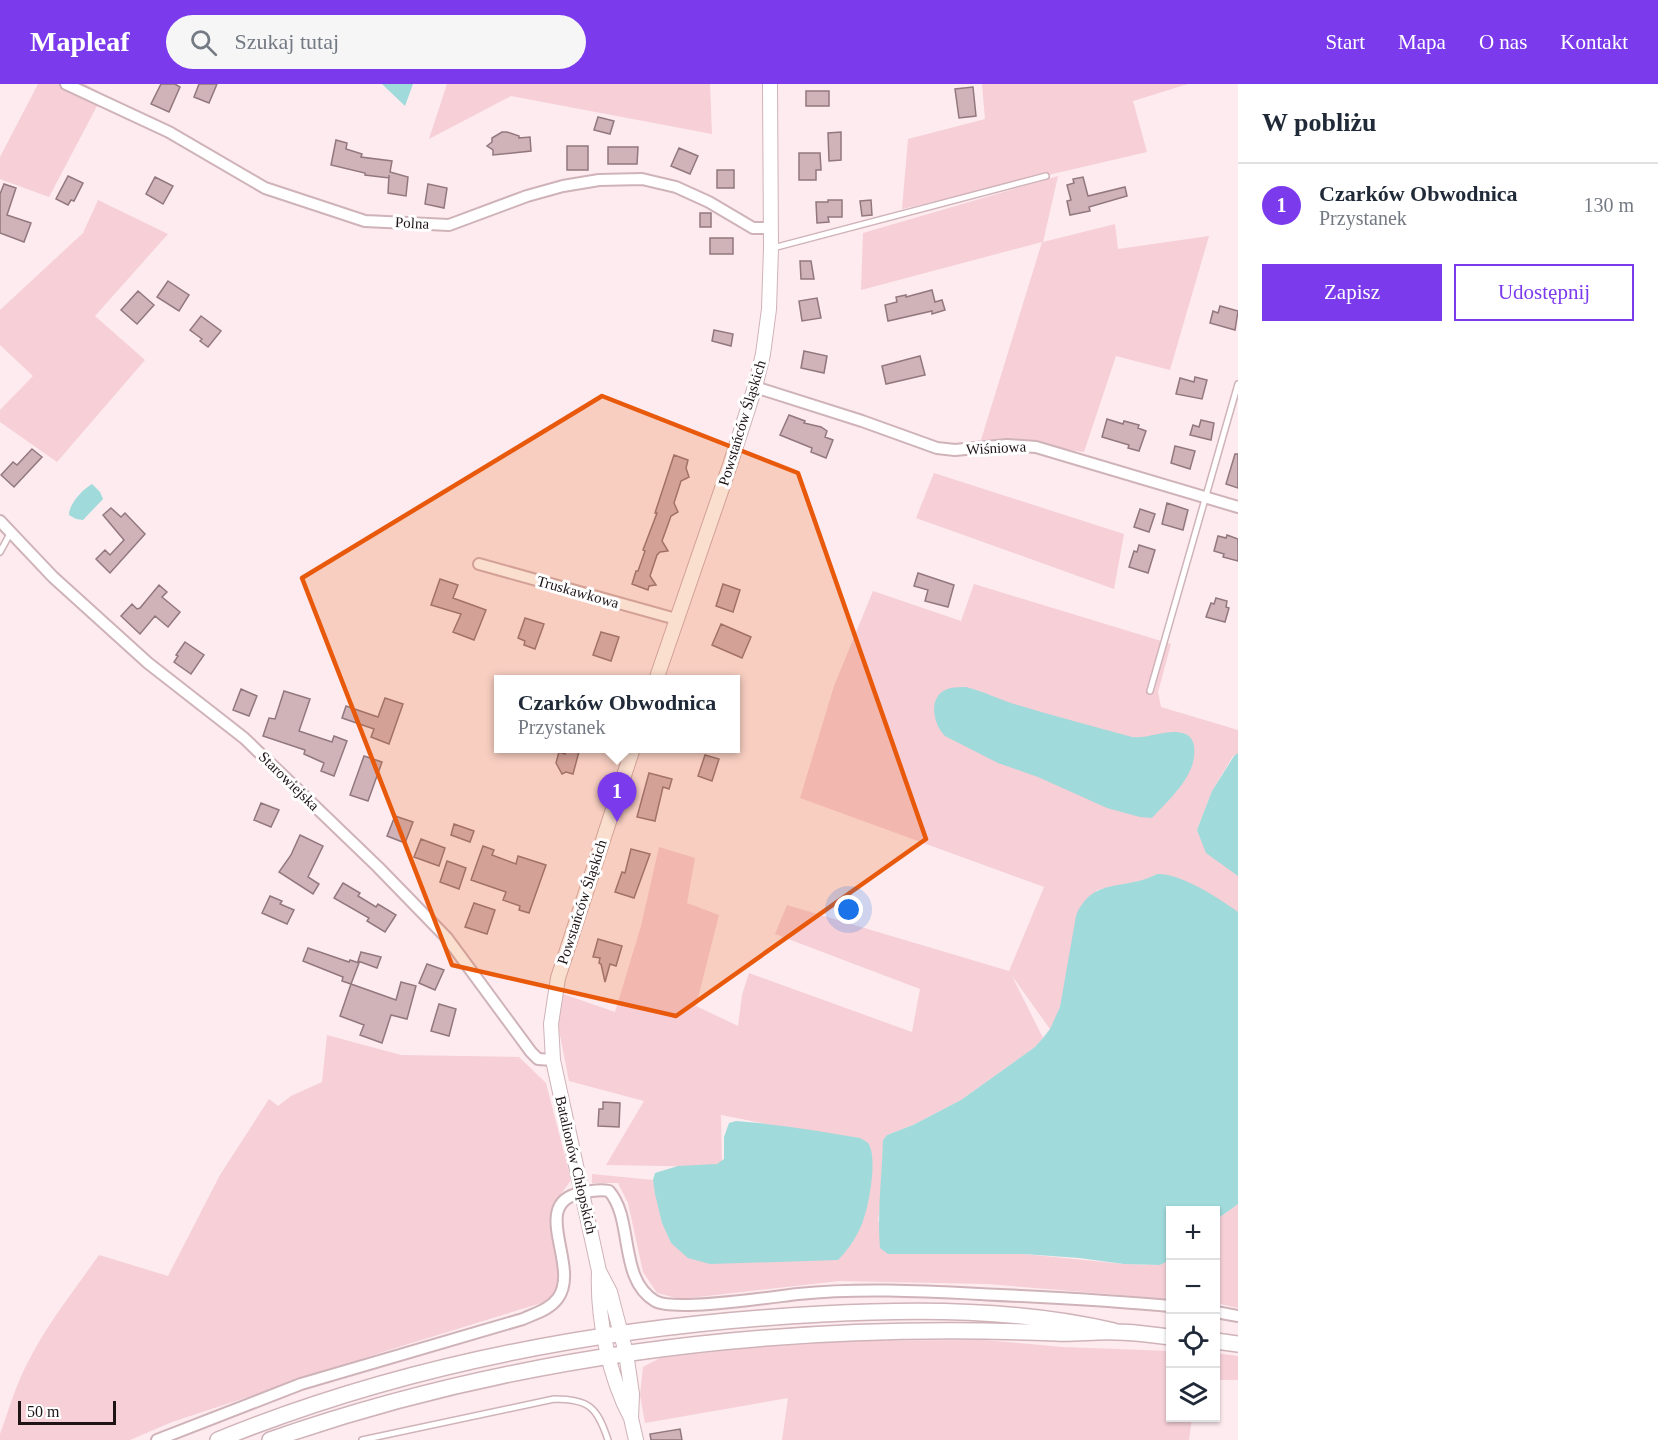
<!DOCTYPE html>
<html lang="pl">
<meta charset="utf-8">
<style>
:root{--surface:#fff;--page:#f6f6f7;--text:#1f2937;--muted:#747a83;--line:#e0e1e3;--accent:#7c3aed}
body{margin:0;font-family:"Times New Roman",serif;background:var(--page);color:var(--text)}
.controls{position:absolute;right:18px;bottom:18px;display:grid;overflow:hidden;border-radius:0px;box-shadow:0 2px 4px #0004}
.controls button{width:54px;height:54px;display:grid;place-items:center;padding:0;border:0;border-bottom:2px solid var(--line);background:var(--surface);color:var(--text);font:30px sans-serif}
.scale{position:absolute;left:18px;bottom:15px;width:98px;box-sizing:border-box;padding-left:6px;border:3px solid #1e1416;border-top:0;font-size:16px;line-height:21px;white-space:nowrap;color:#1e1416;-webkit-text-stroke:4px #fff;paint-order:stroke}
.you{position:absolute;left:849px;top:826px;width:21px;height:21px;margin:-15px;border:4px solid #fff;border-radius:50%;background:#1a73e8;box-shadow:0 0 0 9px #1a73e833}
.badge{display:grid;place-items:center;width:39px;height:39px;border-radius:50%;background:var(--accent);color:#fff;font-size:20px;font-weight:700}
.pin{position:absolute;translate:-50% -50px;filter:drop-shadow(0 2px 3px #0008)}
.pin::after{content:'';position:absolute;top:32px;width:21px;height:18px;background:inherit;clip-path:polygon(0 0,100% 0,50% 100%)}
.popup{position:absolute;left:494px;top:591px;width:246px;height:78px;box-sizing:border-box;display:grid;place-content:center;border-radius:0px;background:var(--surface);filter:drop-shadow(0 2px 4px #0005);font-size:20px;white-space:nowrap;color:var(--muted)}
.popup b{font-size:22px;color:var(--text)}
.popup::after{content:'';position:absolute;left:50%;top:100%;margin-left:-12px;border:12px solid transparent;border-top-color:var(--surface)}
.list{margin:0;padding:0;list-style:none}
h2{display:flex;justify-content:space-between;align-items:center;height:78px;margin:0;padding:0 24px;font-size:26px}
h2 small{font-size:20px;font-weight:400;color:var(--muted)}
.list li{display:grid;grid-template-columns:39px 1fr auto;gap:18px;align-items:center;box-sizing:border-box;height:84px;padding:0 24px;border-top:2px solid var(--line)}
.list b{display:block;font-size:22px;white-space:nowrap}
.list p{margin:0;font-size:20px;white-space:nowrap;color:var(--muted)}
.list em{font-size:20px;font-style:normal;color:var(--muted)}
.actions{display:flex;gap:12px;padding:18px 24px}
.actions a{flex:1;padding:14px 0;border:2px solid var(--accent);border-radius:0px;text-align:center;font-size:21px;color:var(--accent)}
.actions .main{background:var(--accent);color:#fff}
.icon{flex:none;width:33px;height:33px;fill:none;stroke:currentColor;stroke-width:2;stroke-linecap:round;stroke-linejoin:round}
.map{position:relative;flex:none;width:1238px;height:1356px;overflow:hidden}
header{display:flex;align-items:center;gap:36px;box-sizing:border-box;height:84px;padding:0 30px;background:var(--accent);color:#fff}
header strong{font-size:28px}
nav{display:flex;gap:33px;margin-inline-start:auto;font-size:21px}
.search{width:420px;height:54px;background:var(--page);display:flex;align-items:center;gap:15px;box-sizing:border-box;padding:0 21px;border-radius:33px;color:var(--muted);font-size:22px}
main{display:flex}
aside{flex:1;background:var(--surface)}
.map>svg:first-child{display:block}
</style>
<header>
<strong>Mapleaf</strong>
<div class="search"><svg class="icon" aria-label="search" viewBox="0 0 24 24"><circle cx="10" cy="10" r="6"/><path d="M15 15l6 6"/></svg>Szukaj tutaj</div>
<nav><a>Start</a><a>Mapa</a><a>O nas</a><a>Kontakt</a></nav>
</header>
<main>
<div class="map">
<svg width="1238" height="1356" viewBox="0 0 1238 1356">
<rect width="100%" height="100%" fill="#fdebef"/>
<path fill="#f6cfd7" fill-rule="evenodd" d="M38,0H85L99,8L97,22L49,113L0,95V73Z
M447,0H710L712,50L511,12L429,55Z
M982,0H1188L1133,17L1147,68L902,125L908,55L985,35Z
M1058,92L1043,158L1115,140L1118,165L1209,152L1170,286L1116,272L1084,368L981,356L1042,158L861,206L863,149Z
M98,116L168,150L95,232L145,276L57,378L0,338V326L33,292L0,261V226L83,149Z
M934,389L1124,450L1114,505L916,434Z
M974,500L1171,560L1158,608L1161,623L1238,646V671L1233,672L1212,707L1197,746L1238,790V831L1157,790L1148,795L1097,806L1060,923L1055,936L1060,951L1043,954L1035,963L961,1016L913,1041L887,1051L883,1056L882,1108L878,1137L978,1170H1024L1124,1180L1160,1181L1170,1176V1215L987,1200L839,1197L680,1215L657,1209L643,1188L628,1119L618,1099H592V1090L653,1096L662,1139L671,1159L852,1158C872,1119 869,1102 868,1060L860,1054L791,1045L721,1031L722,1083L606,1081L644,1017L569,997L558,941L563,910L615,928L641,842L659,763L695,774L687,819L719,831L696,922L738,942L742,911L749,889L912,948L920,905L775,850L787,821L1009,887L1044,803L800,714L834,602L873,507L961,537ZM1012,892L1050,945L1044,954H1043Z
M327,951L401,971L519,973L546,999L571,1096L552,1123L559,1194L558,1205L551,1216L389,1266L172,1338L130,1356H0V1350C9,1325 16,1300 29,1276C48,1239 75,1205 99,1171L168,1192L220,1091L269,1015L278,1022L291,1012L322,998Z
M1238,1120V1224L1216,1219V1136Z
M984,1256L1062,1263L1170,1267V1334H1192L1189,1356H782L788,1314L645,1339L640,1311L643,1283L660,1274L811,1257Z
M1216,1269L1238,1272V1296H1216Z"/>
<path fill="#a0dada" d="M382,0H413L405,22Z
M92,400L100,408L103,415L83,436L76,435L69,431C69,420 82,406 92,400Z
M966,603C983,607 998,615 1014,620C1053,632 1092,642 1132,653C1149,655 1165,645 1183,649C1190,651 1193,656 1194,662C1198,691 1170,714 1152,734L1140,733L1107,724L1038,693L998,679L945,652C932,639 927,609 951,604C955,603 961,603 966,603Z
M1238,669V792L1206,769L1197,746L1212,707L1234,672Z
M1157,790C1180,789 1219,814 1238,828V1120L1216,1136V1126H1170V1176L1160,1181L1124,1180L1079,1174L1024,1170H888L880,1164C877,1128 882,1092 883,1056L887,1051L913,1041L961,1016L1035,963L1043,954L1050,945L1060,923L1076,832C1092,792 1126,807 1157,790Z
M736,1037C777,1040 819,1047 860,1054C863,1056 866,1057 868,1059C878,1072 869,1122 863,1137C858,1151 849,1165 838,1176L710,1180L688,1174L671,1159L662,1139L655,1110L653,1096L655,1089L678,1082L717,1080L724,1075V1053L729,1039Z"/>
<path fill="#cfb3b9" stroke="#92787d" stroke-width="1.5" d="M161,0H175L180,3L169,28L151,20Z
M199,0H217L209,19L194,13Z
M973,3L976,32L959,34L955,5Z
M806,7H829V22H806Z
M598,33L614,37L610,50L594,46Z
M502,48H507L519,52V54L530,53L531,67L493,71V66L487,62L492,58V54Z
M841,48V76L829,77L828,49Z
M336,56L347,59L346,65L362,70L361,73L392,77L390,88L408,93L406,112L388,109L389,91V94L365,91V89L331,81Z
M567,62H588V86H567Z
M608,63H638L637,80H608Z
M679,64L698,72L690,90L671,82Z
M799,69H820L821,86H816V96H799Z
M717,86H734V104H717Z
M68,92L83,99L74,117L71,116L68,121L56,115Z
M155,93L173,102L163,120L146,110Z
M1083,93L1088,112L1125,103L1127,112L1089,123L1090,127L1070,131L1067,117L1071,116L1067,101L1074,99L1073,95Z
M4,100L16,104L7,131L31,139L24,158L0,149V110Z
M428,100L447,104L444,124L425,120Z
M828,116H842V133H828L829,138L817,139L816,118H828Z
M871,116L872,131L862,132L860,117Z
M700,129H711V143H700Z
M710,154H733V170H710Z
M800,177H811L814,195H801Z
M168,197L189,211L179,227L157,213Z
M932,206L935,218L942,216L945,226L932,230V227L888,237L885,221L897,218L896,213L906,211V213Z
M138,207L154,221L137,240L121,226Z
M817,214L821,234L802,237L799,217Z
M1220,222L1238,227L1235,246L1210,239L1213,227L1218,229Z
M201,232L221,247L208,263L200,257L202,255L190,246Z
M714,246L733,250L731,262L712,257Z
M804,267L827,272L824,289L801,284Z
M920,272L925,291L886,300L882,282Z
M1195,293L1207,296L1202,315L1176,310L1180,294L1194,298Z
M789,331L805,337L804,339L821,343L827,347L825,353L833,356L826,374L811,368L812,364L780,351Z
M1107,335L1123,340L1124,337L1139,341L1138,344L1146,347L1139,367L1128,364L1129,361L1102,353Z
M1201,336L1214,339L1211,356L1190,351L1193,341L1199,343Z
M1175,362L1195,367L1190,385L1171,379Z
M32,365L42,373L14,403L1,391L13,378L17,381Z
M1235,370H1238V404L1226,400Z
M674,371L688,376L686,384L689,393L681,397L674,419L678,428L671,432L662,457L668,467L660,468L657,471L650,492L656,501L649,502L648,506L632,500L636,487H638L645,467L643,466L657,429H655Z
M1167,419L1188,426L1183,446L1162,440Z
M111,424L121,433L125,429L145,450L110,489L96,475L105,466L110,471L124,456L103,431Z
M1140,425L1155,430L1149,448L1134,443Z
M1227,451L1238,455V477L1223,473L1224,470L1214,467L1218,452L1226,454Z
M1139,461L1155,466L1148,489L1129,483L1134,467L1137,468Z
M918,489L954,501L948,523L925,517L928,506L914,502Z
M440,495L458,501L453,514L486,526L474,556L453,548L461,530L431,521Z
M723,500L740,506L733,528L716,522Z
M159,501L167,508L162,513L180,528L168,543L155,532L140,550L121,532L132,520L137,525L140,524Z
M1216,514L1227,517L1226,523L1229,524L1225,538L1206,533L1211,519L1214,520Z
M525,534L544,540L535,565L524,561L525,557L518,554Z
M721,540L751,553L742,574L712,561Z
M601,548L619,553L611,577L593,571Z
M185,558L204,571L191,590L174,578L178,572L176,571Z
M241,605L257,612L249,632L233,626Z
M284,607L310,615L299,647L332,658L334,652L347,657L334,692L321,687L324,679L304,670L305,666L263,652L269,634L275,635Z
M385,614L403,620L389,660L371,653L374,645L342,634L346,622L378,633Z
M567,664H580L573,690L566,688L562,690L556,679L559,668L565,670Z
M705,671L719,675L712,697L698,692Z
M364,672L382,678L368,717L350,711Z
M649,689L672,695L669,705L663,703L655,737L637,733Z
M261,719L279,726L271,743L254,736Z
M395,732L413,738L405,759L387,752Z
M454,740L474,747L470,758L451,751Z
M300,751L323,762L308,793L319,800L313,810L279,788L291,771Z
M421,755L445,764L439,782L414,773Z
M483,762L494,766L492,771L516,780L518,772L546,781L529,829L519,826L520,822L503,816L506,808L471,796Z
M631,765L650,770L634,814L615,808L622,788L625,789Z
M447,777L466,784L459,805L440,798Z
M343,799L360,809L358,812L376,823L378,820L396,831L385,848L367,837L369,834L334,814Z
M270,812L282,817L280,820L294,826L287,840L262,829Z
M474,819L495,826L487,850L465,843Z
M598,855L622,862L616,882L610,880L605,898L601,880L599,879L600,874L593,873Z
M308,864L349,878L350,876L359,879L351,900L342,897L343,893L303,877Z
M361,868L381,873L377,884L358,877Z
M427,880L444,886L435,906L419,899Z
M401,898L416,902L407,935L391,931L382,959L360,951L364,941L340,932L351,900L396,916Z
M439,920L456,925L449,952L431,947Z
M603,1018L620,1019L619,1043L598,1042L599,1025H603Z
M680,1345L682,1356H651L650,1350Z"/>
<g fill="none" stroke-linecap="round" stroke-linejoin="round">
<defs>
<path id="service" d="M773,164L1046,92
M0,468L11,448
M1150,607L1238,300
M362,1356L554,1315C589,1315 597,1323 608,1356"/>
<path id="minor" d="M66,0L169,48L265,104L365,137L449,141L527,112L563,102L599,96L642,95L676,103L709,118L753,144H771
M755,303L862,337L937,364L955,366L1007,361L1036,363L1238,423
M0,437L53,493L148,579L244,654L378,783L447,854L531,968L538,975L553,976
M479,480L676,535
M1216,1228L1238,1232
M157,1356L301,1300L523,1235C536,1229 549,1226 558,1214C581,1182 528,1119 581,1109C591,1107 599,1105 609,1107C634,1135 618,1195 655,1217C674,1228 771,1213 798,1210C859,1204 919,1207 980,1210C1043,1213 1107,1216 1170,1222"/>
<path id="tertiary" d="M656,596L730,381L755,303L763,270L769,225L771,164L770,0
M599,1187L610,1208L626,1269L632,1310L631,1334L636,1356
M631,1334C609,1293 597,1234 599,1187L553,976L551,940L558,894L633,664"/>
<path id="secondary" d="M1216,1257L1238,1260
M218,1356C409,1278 617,1241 822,1230C919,1225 1020,1225 1114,1247
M270,1356C525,1267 788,1238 1056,1249C1076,1250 1096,1247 1116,1248C1134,1248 1152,1251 1170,1253"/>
</defs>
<use href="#service" stroke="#cfb3b9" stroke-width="8"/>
<use href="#minor" stroke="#cfb3b9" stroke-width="14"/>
<use href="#tertiary" stroke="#cfb3b9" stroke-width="16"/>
<use href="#secondary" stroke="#cfb3b9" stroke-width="18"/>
<use href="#service" stroke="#fff" stroke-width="5"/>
<use href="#minor" stroke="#fff" stroke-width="10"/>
<use href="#tertiary" stroke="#fff" stroke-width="14"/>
<use href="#secondary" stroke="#fff" stroke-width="15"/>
</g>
<path fill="#e8590c" fill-opacity="0.2" stroke="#e8590c" stroke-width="4.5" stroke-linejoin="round" d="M602,312L798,389L926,755L676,932L452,881L302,494Z"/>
<g text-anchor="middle" stroke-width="6" stroke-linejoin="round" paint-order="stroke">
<g font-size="15" fill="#1e1416" stroke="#fff">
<text transform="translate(412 139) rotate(3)" y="5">Polna</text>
<text transform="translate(742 339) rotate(-73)" y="5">Powstańców Śląskich</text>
<text transform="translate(996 364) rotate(-3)" y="5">Wiśniowa</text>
<text transform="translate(578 508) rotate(16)" y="5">Truskawkowa</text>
<text transform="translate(289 697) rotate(44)" y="5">Starowiejska</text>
<text transform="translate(582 818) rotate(-72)" y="5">Powstańców Śląskich</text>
<text transform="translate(576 1081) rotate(77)" y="5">Batalionów Chłopskich</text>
</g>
</g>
</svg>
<div class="controls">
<button>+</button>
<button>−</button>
<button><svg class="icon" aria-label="locate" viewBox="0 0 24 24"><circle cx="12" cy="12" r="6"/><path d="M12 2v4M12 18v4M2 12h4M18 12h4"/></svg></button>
<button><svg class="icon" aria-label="layers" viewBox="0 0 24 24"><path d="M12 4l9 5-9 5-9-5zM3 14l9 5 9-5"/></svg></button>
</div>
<div class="scale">50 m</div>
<div class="you"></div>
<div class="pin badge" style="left:617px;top:738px">1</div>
<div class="popup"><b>Czarków Obwodnica</b>Przystanek</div>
</div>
<aside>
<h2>W pobliżu<small></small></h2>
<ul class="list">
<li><span class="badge">1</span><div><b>Czarków Obwodnica</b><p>Przystanek</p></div><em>130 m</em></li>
</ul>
<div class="actions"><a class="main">Zapisz</a><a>Udostępnij</a></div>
</aside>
</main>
